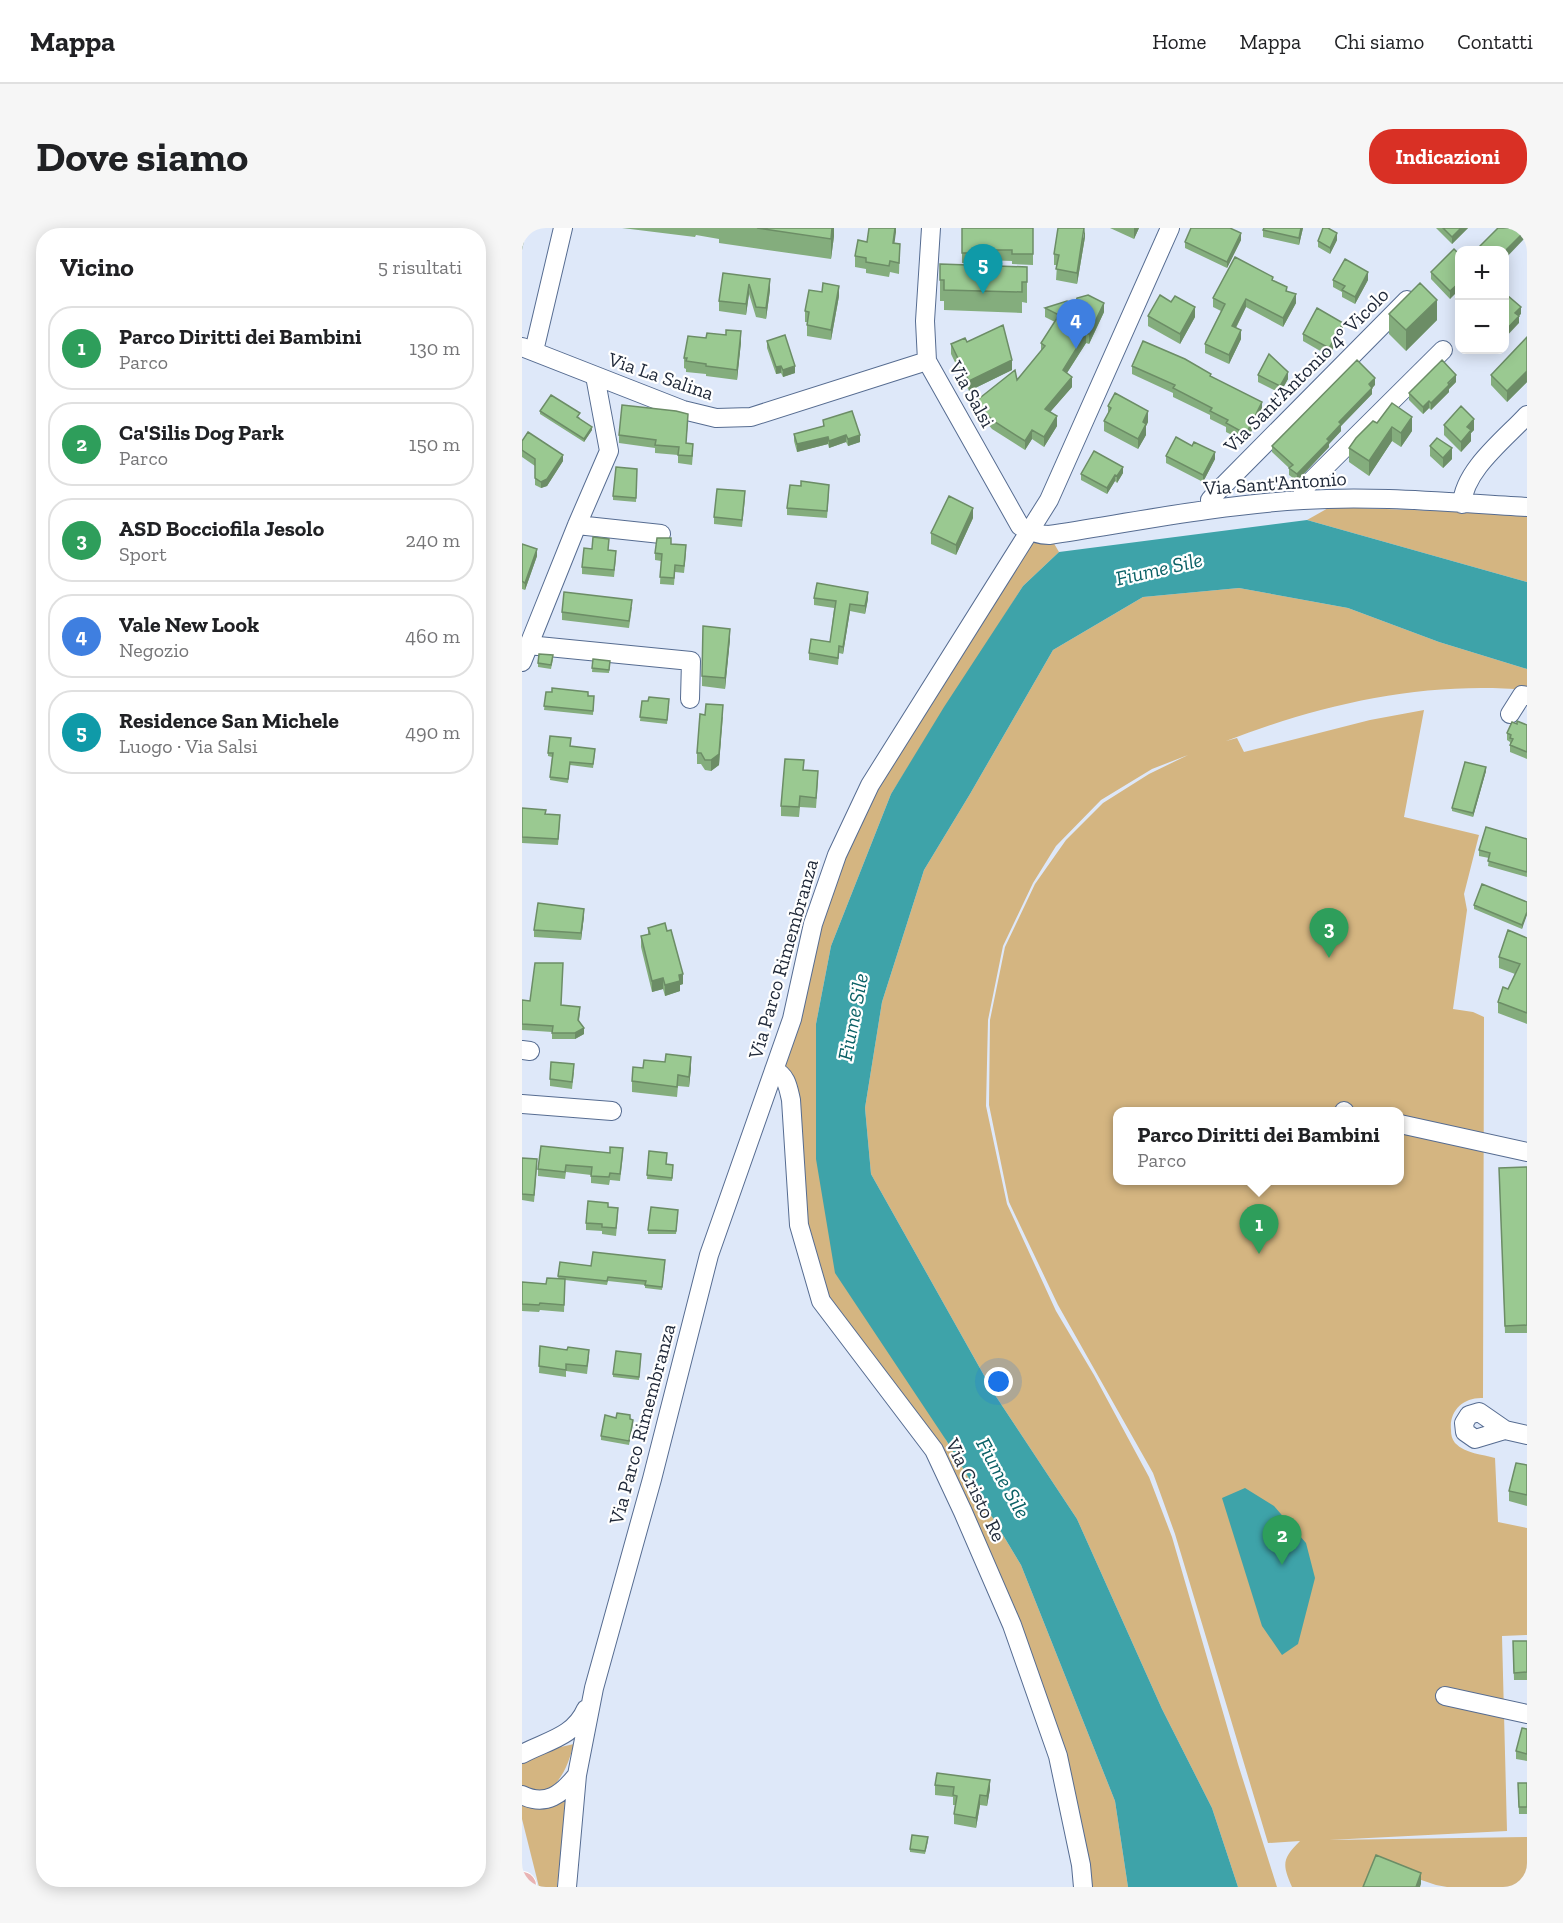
<!DOCTYPE html>
<html lang="it">
<meta charset="utf-8">
<style>
:root{--surface:#fff;--page:#f6f6f6;--text:#202124;--muted:#757577;--line:#e0e0e0;--accent:#d93025}
body{margin:0;font-family:"Zilla Slab",serif;background:var(--page);color:var(--text)}
.controls{position:absolute;right:18px;top:18px;display:grid;overflow:hidden;border-radius:12px;box-shadow:0 3px 15px #0003}
.controls button{width:54px;height:54px;display:grid;place-items:center;padding:0;border:0;border-bottom:2px solid var(--line);background:var(--surface);color:var(--text);font:30px sans-serif}
.you{position:absolute;left:477px;top:1154px;width:21px;height:21px;margin:-15px;border:4px solid #fff;border-radius:50%;background:#1a73e8;box-shadow:0 0 0 9px #1a73e833}
.badge{display:grid;place-items:center;width:39px;height:39px;border-radius:50%;background:var(--accent);color:#fff;font-size:20px;font-weight:700}
.pin{position:absolute;translate:-50% -50px;filter:drop-shadow(0 2px 3px #0008)}
.pin::after{content:'';position:absolute;top:32px;width:21px;height:18px;background:inherit;clip-path:polygon(0 0,100% 0,50% 100%)}
.popup{position:absolute;left:591px;top:879px;width:291px;height:78px;box-sizing:border-box;display:grid;place-content:center;border-radius:12px;background:var(--surface);filter:drop-shadow(0 2px 4px #0005);font-size:20px;white-space:nowrap;color:var(--muted)}
.popup b{font-size:22px;color:var(--text)}
.popup::after{content:'';position:absolute;left:50%;top:100%;margin-left:-12px;border:12px solid transparent;border-top-color:var(--surface)}
.list{margin:0;padding:0;list-style:none}
h2{display:flex;justify-content:space-between;align-items:center;height:78px;margin:0;padding:0 24px;font-size:26px}
h2 small{font-size:20px;font-weight:400;color:var(--muted)}
.list li{display:grid;grid-template-columns:39px 1fr auto;gap:18px;align-items:center;box-sizing:border-box;height:84px;margin:0 12px 12px;padding:0 12px;border:2px solid var(--line);border-radius:24px}
.list b{display:block;font-size:22px;white-space:nowrap}
.list p{margin:0;font-size:20px;white-space:nowrap;color:var(--muted)}
.list em{font-size:20px;font-style:normal;color:var(--muted)}
.map{position:relative;flex:none;width:1005px;height:1659px;overflow:hidden;border-radius:24px}
header{display:flex;align-items:center;gap:36px;box-sizing:border-box;height:84px;padding:0 30px;background:var(--surface);border-bottom:2px solid var(--line)}
header strong{font-size:28px}
nav{display:flex;gap:33px;margin-inline-start:auto;font-size:21px}
.intro{display:flex;align-items:center;justify-content:space-between;box-sizing:border-box;height:144px;padding:0 36px}
h1{margin:0;font-size:42px}
.button{padding:15px 27px;border-radius:24px;background:var(--accent);color:#fff;font-size:21px;font-weight:700}
main{display:flex;gap:36px;padding:0 36px}
aside{flex:1;background:var(--surface);border-radius:24px;box-shadow:0 3px 15px #0003}
.map>svg:first-child{display:block}
</style>
<header>
<strong>Mappa</strong>
<nav><a>Home</a><a>Mappa</a><a>Chi siamo</a><a>Contatti</a></nav>
</header>
<div class="intro"><h1>Dove siamo</h1><a class="button">Indicazioni</a></div>
<main>
<aside>
<h2>Vicino<small>5 risultati</small></h2>
<ul class="list">
<li><span class="badge" style="background:#2e9e5b">1</span><div><b>Parco Diritti dei Bambini</b><p>Parco</p></div><em>130 m</em></li>
<li><span class="badge" style="background:#2e9e5b">2</span><div><b>Ca'Silis Dog Park</b><p>Parco</p></div><em>150 m</em></li>
<li><span class="badge" style="background:#2e9e5b">3</span><div><b>ASD Bocciofila Jesolo</b><p>Sport</p></div><em>240 m</em></li>
<li><span class="badge" style="background:#3f7fe0">4</span><div><b>Vale New Look</b><p>Negozio</p></div><em>460 m</em></li>
<li><span class="badge" style="background:#0f9aa8">5</span><div><b>Residence San Michele</b><p>Luogo · Via Salsi</p></div><em>490 m</em></li>
</ul>
</aside>
<div class="map">
<svg width="1005" height="1659" viewBox="0 0 1005 1659">
<rect width="100%" height="100%" fill="#dee8f9"/>
<path fill="#d4b581" fill-rule="evenodd" d="M808,279L1005,286V354L785,292Z
M506,303L527,307L537,324L501,358L369,566L309,718L294,796L424,1212L499,1337L593,1573L606,1659H561L536,1528L412,1222L299,1073L260,846L315,627Z
M717,360L826,380L917,414L1005,441V462C902,453 800,476 704,513L715,510L722,524L848,492L902,482L882,589L957,607L942,666L945,682L931,781L951,784L962,789L961,1170C942,1169 927,1182 929,1202C929,1207 930,1211 933,1215C944,1226 960,1226 973,1230L976,1294L1005,1300V1407L980,1408L985,1603L807,1612L1005,1609V1652L992,1659H925L914,1657L855,1637L845,1659H770C760,1636 760,1631 778,1613L746,1615L653,1306L631,1245L536,1077L487,974L467,877L468,792L483,719L513,656L544,612L581,575L627,546L666,527L630,541L579,572L534,618L511,655L481,718L466,792L464,878L485,976L534,1083L572,1147L627,1249L650,1309L716,1536L755,1659H716L690,1580L640,1481L555,1291L473,1167L349,946L343,880L360,774L402,642L448,566L531,422L621,369ZM596,884H878V952H596Z
M52,1516C46,1536 40,1556 20,1565L0,1559V1533L21,1523Z
M45,1571L35,1659H17L0,1591V1574L33,1577Z"/>
<path fill="#3ea3a9" d="M785,292L1005,354V441L917,414L826,380L717,360L621,369L531,422L448,566L402,642L360,774L343,880L349,946L473,1167L555,1291L640,1481L690,1580L716,1659H606L593,1573L499,1337L424,1212L313,1045L294,931V796L309,718L369,566L422,479L501,358L537,324Z
M723,1260L752,1278L784,1315L793,1350L776,1416L760,1427L740,1398L700,1270Z"/>
<g fill="none" stroke-linecap="round" stroke-linejoin="round">
<defs>
<path id="street" d="M409,0L403,93L405,133L498,298C508,304 516,307 527,307C612,294 696,277 781,272C855,267 931,275 1005,279
M0,119L161,182L194,190L229,189L405,133
M12,123L41,0
M780,272L781,263L786,256L921,122
M940,276C942,242 983,211 1005,187
M690,281L688,272L694,265L885,72
M55,297L139,306
M6,417L169,433L168,471
M0,434L55,297L87,223L73,148
M988,486L1000,467L1005,468
M0,822L8,823
M252,842C265,848 266,859 269,872L277,997L299,1073L412,1222L441,1284L490,1397L536,1528L559,1637L561,1659
M0,876L90,883
M822,883L823,884
M878,896L1005,924
M983,1202L953,1211L943,1204L942,1195L947,1187L957,1184L983,1202L1005,1207
M923,1468L1005,1486
M0,1526C24,1513 52,1509 64,1481
M0,1567C24,1579 40,1566 55,1547
M45,1659L55,1547L72,1460L130,1251L187,1027L270,791L291,696L315,627L348,557L527,272L648,0"/>
<path id="primary" d="M0,1658V1659"/>
</defs>
<use href="#street" stroke="#566c91" stroke-width="20"/>
<use href="#primary" stroke="#fff" stroke-width="30"/>
<use href="#street" stroke="#fff" stroke-width="18"/>
<use href="#primary" stroke="#e9b3b3" stroke-width="28"/>
</g>
<path fill="#84ad7d" d="M100,0H312V8L309,31L197,15V11L174,7L173,9Z
M374,0L372,15L378,16L377,46L368,44L367,49L344,45V41L333,39V28L345,14Z
M440,0H511V37L490,36V33L461,32V36L440,35Z
M588,0H617L612,11Z
M781,0L777,17L741,9V2Z
M914,0H946L930,16Z
M710,1L719,12L705,40L663,20V14Z
M563,9L555,56L534,52L535,37H532V26Z
M815,12L808,26L796,19V13Z
M938,27L928,71L909,51V44Z
M418,36L505,39V75L500,74V85L422,82V73H418Z
M201,45L248,62L244,91L234,89L227,66L224,87L197,83V73Z
M751,52L765,63L774,75L761,99L724,79L714,100L719,111L707,136L683,125V116L699,83L691,79V70Z
M811,52H846L833,76L820,69V64L811,59Z
M317,68L309,112L285,108V94H283V83Z
M649,74L673,89L658,116L626,98V88Z
M523,80L582,84L567,116L564,115L545,145L550,159L528,184L535,198L522,219L510,211L503,222L470,201L454,182V173L495,152L519,123V115L533,94L523,89Z
M867,86L915,92L884,123L867,106Z
M821,102L807,128L781,113V106Z
M1005,109V154L985,174L969,157V147Z
M245,113L273,145L261,149L259,145L254,146L245,120Z
M219,114L215,152L184,148V146L164,144V141L162,140V130Z
M445,114L490,142L447,163L429,126V116Z
M610,138L689,148L740,182L724,214L704,204V199L688,191V187L651,169V165L610,146Z
M736,147L766,151L758,165L736,154Z
M934,154L927,161V164L909,182L907,180L901,186L887,172V165Z
M853,157L850,160V166L819,198V203L807,216V219L775,253L767,247V240L750,224V218Z
M586,178L626,194L624,198V207L616,221L582,203V193L586,186Z
M18,183L58,189L57,190L70,202L62,214L18,186Z
M301,192L338,214L326,218L324,214L307,220L306,216L275,224L272,213V206L301,198Z
M166,195L164,215L171,225L170,237L156,235V227L133,225V220L97,215V207Z
M855,195L890,203L879,219L870,213L847,248L827,234V220Z
M922,197L952,202L949,205V213L939,224L922,207Z
M0,213L41,233L25,258L19,260L13,257V238L0,229Z
M670,218L693,231L681,254L644,235V228Z
M908,218L930,231L921,240L908,228Z
M115,241L114,274L91,272V268Z
M601,245L595,255L593,253L585,266L559,252V246Z
M279,258L307,264L305,290L265,287V280Z
M223,271L220,299L192,296V289Z
M451,290L434,327L409,316V305Z
M0,316L15,328L3,362L0,361Z
M149,316L164,325L162,345L153,344L152,357L138,356L139,333L133,332V325Z
M87,322L94,330L92,349L60,346V339Z
M292,370L346,371L343,386L328,383L321,426L317,425L316,437L287,432V425L308,414L312,380L292,377Z
M110,379L107,400L40,392V384Z
M208,411L203,461L180,458V448Z
M31,431L29,441L16,439V435Z
M71,431L88,433L87,445L70,444Z
M24,464L72,468L71,487L22,482Z
M120,473L147,475L145,496L118,493Z
M201,488L197,537L189,543L183,542L179,536H175V525Z
M995,496L1005,497V531L988,524V514L985,512V505Z
M48,518L73,525L71,540L48,537L46,555L28,552L30,529L26,528V525Z
M282,542L296,553L294,580L278,579L277,589L259,588V578Z
M964,543L951,589L930,583V580Z
M0,580L24,586L38,594L36,617L0,615Z
M1005,611V649L966,638L967,630L957,628V622Z
M1005,674L1000,701L952,681V677Z
M62,688L59,712L12,709V702Z
M126,700L161,756L158,757V763L143,768L141,761L130,764L119,719V708L126,706Z
M1005,710V796L976,785V774L986,761L993,746L977,740V729Z
M0,772L39,777L58,785L57,793L62,806L53,811H30V804L0,802Z
M121,840H169L167,859L156,858L155,869L110,864V853Z
M52,844L50,861L28,858V851Z
M127,923L144,936L151,937L150,953L125,951Z
M101,927L98,953L88,952L87,957L69,955V947L44,944L43,951L16,948V941Z
M0,930L15,938L12,974L0,972Z
M1005,939V1105H983L977,940Z
M86,979L96,987L94,1008L80,1006V1003L64,1002V995Z
M156,986L154,1006H126V1002Z
M38,1034L69,1038L143,1036L140,1062L123,1060V1057L86,1053L85,1057L43,1052L42,1084L18,1082L17,1084L0,1083V1054L24,1056L36,1051Z
M18,1118L67,1129L65,1146L44,1143V1149L17,1145Z
M119,1129L117,1152L91,1149V1146Z
M108,1192L111,1196L107,1217L79,1212V1208Z
M1005,1237V1278L987,1273V1263Z
M991,1413H1005V1452H992Z
M1005,1501V1533L994,1531V1523Z
M996,1555H1005V1586H997Z
M413,1557L468,1561L465,1578L458,1577L454,1600L432,1596V1586L433,1577H431V1569L413,1567Z
M406,1613L403,1626L388,1624V1621Z"/>
<path fill="#6c8d66" d="M4,0H5L0,22V14Z
M310,0H312V8L309,31V11Z
M373,0H374V4L371,26V15Z
M563,0V9L555,56V45Z
M612,0H617L612,11Z
M779,0H781L777,17V10Z
M939,0H946L930,16V9Z
M1002,4V11L982,32V24Z
M719,5V12L705,40V34Z
M815,5V12L808,26V20Z
M846,44V52L833,76V69Z
M248,51V62L244,91V80Z
M938,54V61L928,71V63Z
M227,56V66L224,87V76Z
M317,58V68L309,112V102Z
M774,66V75L761,99V90Z
M724,71V79L710,107V98Z
M915,72V92L884,123V102Z
M582,75V84L567,116V106Z
M673,79V89L658,116V106Z
M999,79V86L997,88V95L982,111V104L993,85Z
M821,95V102L807,128V120Z
M719,102V111L707,136V127Z
M219,103V114L215,152V142Z
M564,105V115L541,151V142Z
M490,132V142L447,163V153Z
M259,138V145L254,146V139Z
M273,138V145L261,149V142Z
M1005,143V154L985,174V163Z
M766,144V151L758,165V158Z
M934,147V154L927,161V164L909,182V175Z
M550,149V159L523,190V181Z
M853,150V157L847,163V156Z
M850,160V166L819,198V203L807,216V219L775,253V246L805,211L817,194Z
M907,173V180L901,186V179Z
M740,174V182L724,214V206Z
M626,183V194L624,198V207L616,221V211L621,194Z
M535,188V198L522,219V209Z
M890,189V203L879,219V205Z
M952,191V202L949,205V213L939,224V214L945,199Z
M70,199V202L62,214V211Z
M870,199V213L847,248V233Z
M510,202V211L503,222V213Z
M324,207V214L307,220V213Z
M338,207V214L326,218V211Z
M306,209V216L275,224V216Z
M930,220V231L921,240V230Z
M693,224V231L681,254V247Z
M41,227V233L25,258L19,260V254Z
M601,239V245L595,255V248Z
M593,247V253L585,266V260Z
M451,280V290L434,327V317Z
M15,321V328L3,362V355Z
M346,364V371L343,386V378Z
M328,376V383L321,426V419Z
M208,401V411L203,461V450Z
M201,477L197,537L189,543V532Z
M964,539V543L951,589V585Z
M62,681V688L59,712V705Z
M1005,684V687L1000,701V697Z
M161,746V756L158,757V763L143,768V757L157,747Z
M141,750V761L130,764V753Z
M62,800V806L53,811V805Z
M169,829V840L167,859V849Z
M468,1552V1561L465,1578V1568Z
M458,1567V1577L454,1600V1590Z
M899,1645V1656L898,1659H894Z"/>
<path fill="#9ac991" stroke="#6c8d66" stroke-width="1.5" d="M0,0H4L0,14Z
M235,0H310L309,11Z
M347,0H373L371,15L378,16L377,35L368,33L367,38L344,34V30L333,28L336,12L345,14Z
M440,0H511V26H490V22H461V25H440Z
M536,0H562L555,45L534,41L537,27L532,26Z
M669,0H708L719,5L705,34L663,14Z
M742,0H779L777,10L741,2Z
M801,0H806L815,5L808,20L796,13Z
M921,0H939L930,9Z
M976,0H998L1002,4L982,24V22H954Z
M932,21L938,27V54L928,63L909,44Z
M713,29L751,49L750,52L765,59L764,63L774,66L761,90L724,71L710,98L719,102L707,127L683,116L703,76L691,70Z
M823,31L846,44L833,69L820,62L823,58L811,52Z
M418,36L505,39V54H500V64L422,62V52H418Z
M201,45L248,51L244,80L234,79L227,56L224,76L197,73Z
M301,55L317,58L309,102L285,97L287,84L283,83L287,62L300,64Z
M898,55L915,72L884,102L867,86Z
M566,67L582,75L567,106L564,105L541,142L550,149L523,181L535,188L522,209L510,202L503,213L470,192L454,173L493,142L495,152L523,118L519,115L537,87L523,80L545,73L553,76L555,70Z
M638,67L649,74L653,68L673,79L658,106L626,88Z
M982,68L984,69L986,68L999,79L993,85L997,88L982,104Z
M795,80L821,95L807,120L781,106Z
M481,97L490,132L447,153L429,116L443,110L445,114Z
M204,102L219,103L215,142L184,138V136L164,133L165,130H162L166,108L184,110L185,105L204,107Z
M263,107L273,138L261,142L259,138L254,139L245,113Z
M1005,109V143L985,163L969,147Z
M621,113L663,131L689,146L688,148L740,174L724,206L704,195L706,192L688,183L690,180L651,160L653,157L610,138Z
M747,126L766,144L758,158L736,147Z
M835,132L853,150L847,156L850,160L817,194L819,196L805,211L807,213L775,246L767,240L771,237L750,218Z
M920,132L934,147L926,155L927,157L909,175L907,173L901,179L887,165Z
M593,165L626,183L621,194L624,196L616,211L582,193L589,180L586,178Z
M29,167L58,185L55,189L70,199L62,211L18,183Z
M870,175L890,189L879,205L870,199L847,233L827,220L834,210L851,193L855,195Z
M100,177L154,183L166,186L164,215L171,216L170,228L156,227L157,219L133,217L134,212L97,207Z
M939,178L952,191L945,199L949,202L939,214L922,197Z
M330,183L338,207L326,211L324,207L307,213L306,209L275,216L272,206L302,198L301,192Z
M6,204L41,227L25,251L19,254L13,250V231L0,222V213Z
M654,209L670,218L672,214L693,224L681,247L644,228Z
M915,210L930,220L921,230L908,218Z
M572,223L601,239L595,248L593,247L585,260L559,246Z
M94,239L115,241L114,270L91,268Z
M279,253L307,257L305,283L265,280L268,257L279,258Z
M195,261L223,263L220,292L192,289Z
M427,268L451,280L434,317L409,305Z
M71,309L87,311L86,322L94,323L92,342L60,339L62,320L70,321Z
M135,310H149V316L164,317L162,338L153,337L152,350L138,349L140,326L133,325Z
M0,316L15,321L3,355L0,353Z
M295,355L346,364L343,378L328,376L321,419L317,418L316,430L287,425L289,411L308,414L314,373L292,370Z
M42,364L110,372L107,393L40,384Z
M181,398L208,401L203,450L180,448Z
M17,426L31,427L29,437L16,435Z
M71,431L88,433L87,442L70,440Z
M30,460L66,464V468H72L71,483L22,478L24,464H30Z
M127,469L147,471L145,492L118,489L120,473H126Z
M184,476L201,477L197,526L189,532H183L179,525H175L178,486L183,487Z
M995,493L1005,497V524L988,517L991,511L988,510L989,507L985,505L990,494L995,496Z
M28,508L49,510L48,518L73,521L71,536L48,534L46,551L28,549L31,525H26Z
M263,531L282,532L281,542L296,543L294,570L278,568L277,579L259,578Z
M943,534L964,539L951,585L930,580Z
M0,580L24,582L23,586L38,587L36,611L0,609Z
M964,599L1005,611V644L966,633L968,625L957,622Z
M960,656L1005,674V684L1000,697L952,677Z
M16,675L62,681L59,705L12,702Z
M143,695L145,703L149,702L161,746L157,747L158,753L143,757L141,750L130,753L119,708L128,706L126,700Z
M986,702L1005,710V785L976,774L981,759L986,761L998,736L977,729Z
M13,735H41L39,777L58,779L56,792L62,800L53,805H30L31,798L0,796V772L8,773Z
M144,826L169,829L167,849L156,847L155,859L110,853L111,839L121,840L122,832L143,834Z
M29,834L52,836L50,854L28,851Z
M19,918L88,925V919L101,920L98,946L88,945L87,949L69,948L70,939L44,937L43,944L16,941Z
M127,923L145,925L144,936L151,937L150,950L125,947Z
M0,930L15,931L12,967L0,966Z
M1005,939V1097L983,1098L977,940Z
M66,973L86,975V979L96,980L94,1000L80,999V996L64,995Z
M129,979L156,982L154,1003L126,1002Z
M71,1024L143,1032L140,1059L123,1057L124,1053L86,1049L85,1053L36,1048L38,1034L69,1038Z
M25,1050L43,1051L42,1077L18,1075L17,1077L0,1076V1054L24,1056Z
M18,1118L45,1122L46,1119L67,1122L65,1138L44,1136V1142L17,1138Z
M94,1123L119,1126L117,1149L91,1146Z
M95,1185L108,1187V1191L111,1192L107,1213L79,1208L83,1187L94,1190Z
M994,1235L1005,1237V1267L987,1263Z
M991,1413H1005V1444L992,1445Z
M1000,1500L1005,1501V1526L994,1523Z
M415,1545L468,1552L465,1568L458,1567L454,1590L432,1586L435,1568L431,1567L432,1559L413,1557Z
M996,1555H1005V1579H997Z
M390,1607L406,1609L403,1623L388,1621Z
M854,1627L899,1645L894,1659H841Z"/>
<g text-anchor="middle" stroke-width="4.5" stroke-linejoin="round" paint-order="stroke">
<g font-size="20" fill="#1e2737" stroke="#fff">
<text transform="translate(784 142) rotate(-45)" y="7">Via Sant'Antonio 4° Vicolo</text>
<text transform="translate(139 148) rotate(19)" y="7">Via La Salina</text>
<text transform="translate(450 166) rotate(61)" y="7">Via Salsi</text>
<text transform="translate(753 255) rotate(-4)" y="7">Via Sant'Antonio</text>
<text transform="translate(261 731) rotate(-74)" y="7">Via Parco Rimembranza</text>
<text transform="translate(120 1196) rotate(-75)" y="7">Via Parco Rimembranza</text>
<text transform="translate(454 1262) rotate(64)" y="7">Via Cristo Re</text>
</g>
<g font-size="21" font-style="italic" fill="#0b6166" stroke="#fff">
<text transform="translate(637 341) rotate(-13)" y="7">Fiume Sile</text>
<text transform="translate(331 789) rotate(-79)" y="7">Fiume Sile</text>
<text transform="translate(481 1250) rotate(61)" y="7">Fiume Sile</text>
</g>
</g>
</svg>
<div class="controls">
<button>+</button>
<button>−</button>
</div>
<div class="you"></div>
<div class="pin badge" style="left:737px;top:1026px;background:#2e9e5b">1</div>
<div class="popup"><b>Parco Diritti dei Bambini</b>Parco</div>
<div class="pin badge" style="left:760px;top:1337px;background:#2e9e5b">2</div>
<div class="pin badge" style="left:807px;top:730px;background:#2e9e5b">3</div>
<div class="pin badge" style="left:554px;top:121px;background:#3f7fe0">4</div>
<div class="pin badge" style="left:461px;top:66px;background:#0f9aa8">5</div>
</div>
</main>
